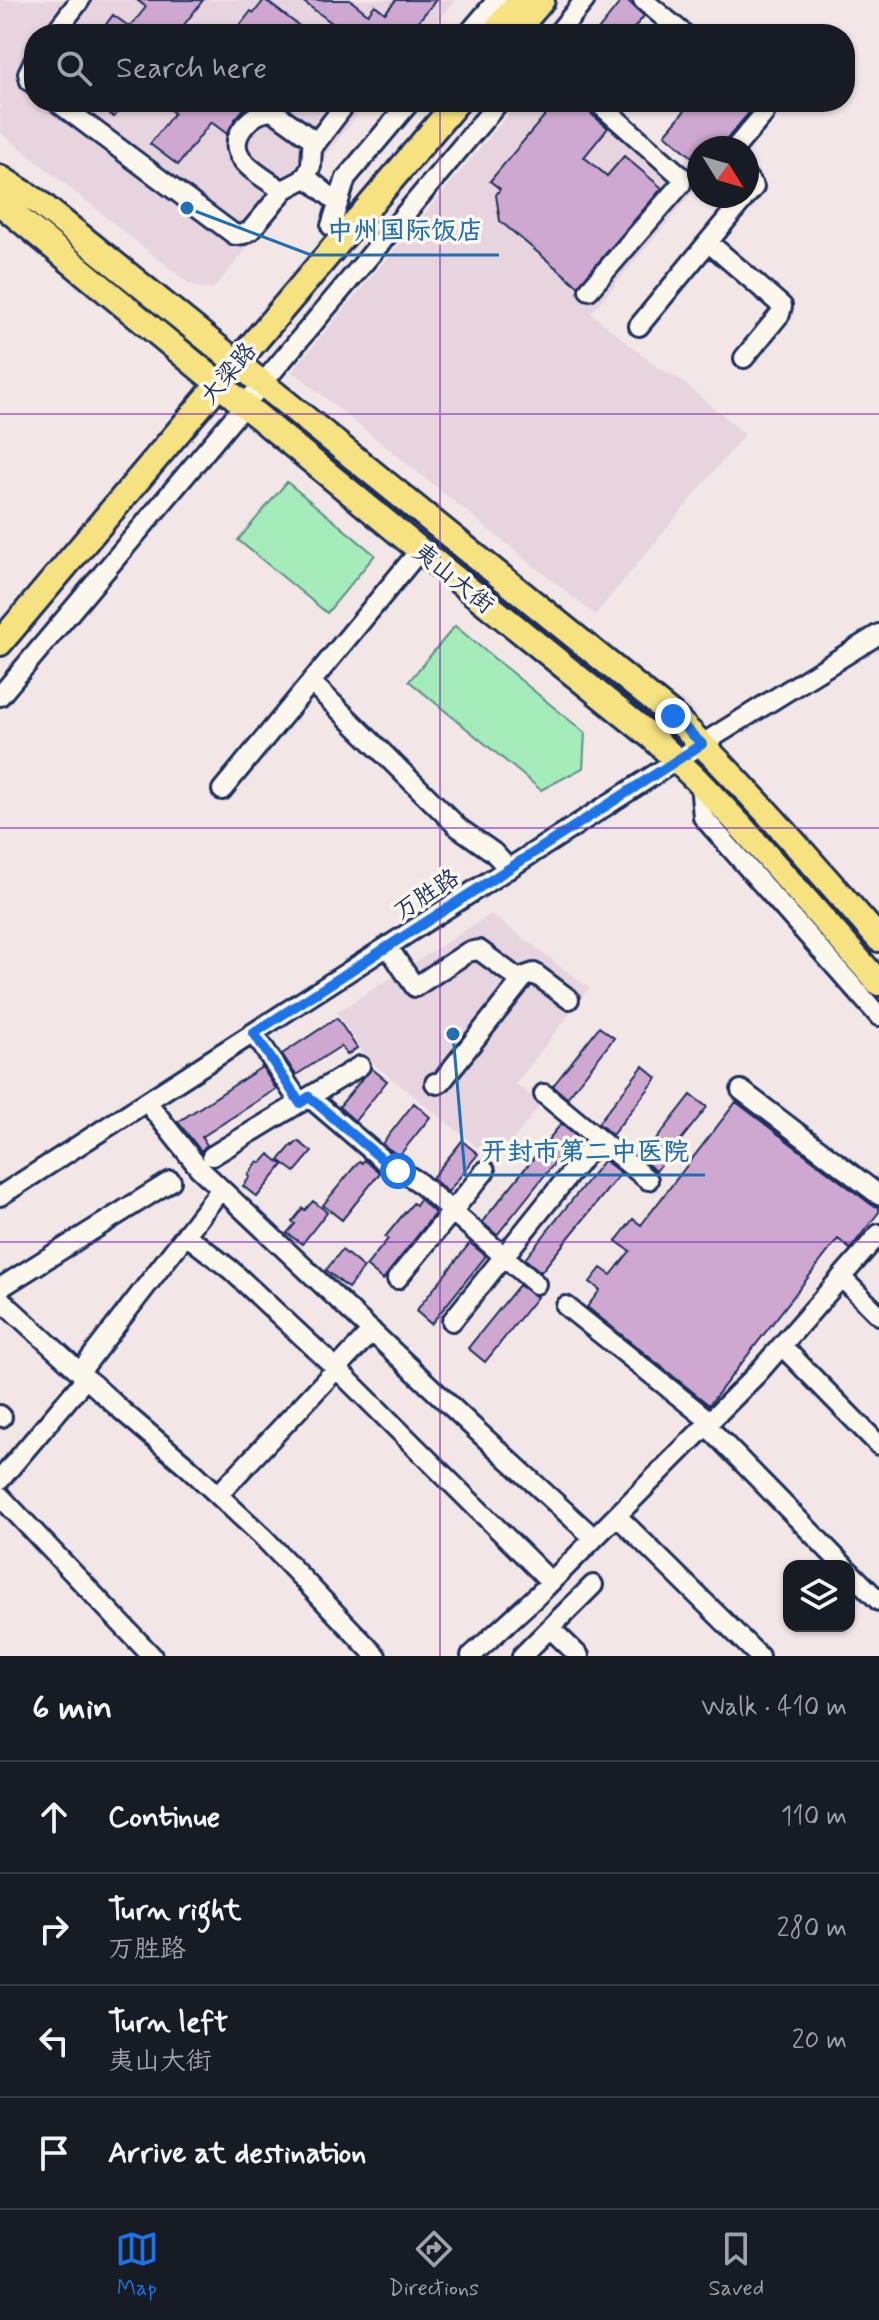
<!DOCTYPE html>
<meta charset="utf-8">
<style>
:root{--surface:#171b24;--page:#242831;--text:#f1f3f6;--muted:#9ea1a6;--line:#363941;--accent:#1a73e8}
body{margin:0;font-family:Mynerve,"LXGW WenKai TC",sans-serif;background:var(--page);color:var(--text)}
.controls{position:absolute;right:24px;bottom:24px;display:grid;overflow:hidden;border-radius:16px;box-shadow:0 2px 6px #0004}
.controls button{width:72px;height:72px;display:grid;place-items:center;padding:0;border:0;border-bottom:2px solid var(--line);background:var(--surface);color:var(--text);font:40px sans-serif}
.compass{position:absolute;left:687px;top:136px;width:72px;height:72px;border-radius:50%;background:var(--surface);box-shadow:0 2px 6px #0004;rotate:127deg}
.stop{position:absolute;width:24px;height:24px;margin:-18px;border:6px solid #1a73e8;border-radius:50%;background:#fff}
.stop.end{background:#1a73e8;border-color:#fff;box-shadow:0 2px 8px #0008}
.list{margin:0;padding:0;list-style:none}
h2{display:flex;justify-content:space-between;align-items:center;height:104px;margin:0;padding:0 32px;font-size:34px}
h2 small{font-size:26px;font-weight:400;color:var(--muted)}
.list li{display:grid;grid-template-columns:52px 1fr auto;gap:24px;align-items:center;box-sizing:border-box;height:112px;padding:0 32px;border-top:2px solid var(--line)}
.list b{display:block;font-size:30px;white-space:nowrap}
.list p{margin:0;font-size:26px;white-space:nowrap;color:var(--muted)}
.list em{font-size:26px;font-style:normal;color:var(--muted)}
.icon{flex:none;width:44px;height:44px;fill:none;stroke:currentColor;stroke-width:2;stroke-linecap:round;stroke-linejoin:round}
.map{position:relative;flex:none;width:879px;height:1656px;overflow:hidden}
.search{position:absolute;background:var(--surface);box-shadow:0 2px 6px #0004;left:24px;right:24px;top:24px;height:88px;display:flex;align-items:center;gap:20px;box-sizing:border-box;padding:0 28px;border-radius:32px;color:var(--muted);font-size:30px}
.sheet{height:552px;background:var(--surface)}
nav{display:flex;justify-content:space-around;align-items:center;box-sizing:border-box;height:112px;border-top:2px solid var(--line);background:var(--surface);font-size:22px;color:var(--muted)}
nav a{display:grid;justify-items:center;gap:4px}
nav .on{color:var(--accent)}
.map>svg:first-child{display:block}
</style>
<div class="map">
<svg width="879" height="1656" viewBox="0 0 879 1656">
<rect width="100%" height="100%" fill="#f2e7e6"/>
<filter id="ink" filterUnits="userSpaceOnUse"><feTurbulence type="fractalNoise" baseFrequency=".0125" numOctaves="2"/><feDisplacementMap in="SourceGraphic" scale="16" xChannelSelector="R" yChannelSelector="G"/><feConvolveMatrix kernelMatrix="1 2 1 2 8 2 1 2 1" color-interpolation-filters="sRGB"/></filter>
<g filter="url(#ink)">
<path fill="#e7d4df" d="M0,0H456L427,34H34V102H369L214,288H201L188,283L0,132Z
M519,102H611L699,176V185L591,313L658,368L677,377L745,434L595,615L292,371Z
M491,914L589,988L516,1084L541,1104L496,1162L365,1057L337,1012Z"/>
<path fill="#a4ecb9" stroke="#608e8c" stroke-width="2" d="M287,482L375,555L327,613L238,540Z
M455,626L585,733L583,768L541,790L409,681Z"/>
<path fill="#cea8d0" stroke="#1b2f5e" stroke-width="2" d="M137,0H203L177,34H99L113,15L130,27L146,7Z
M264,0H265L310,34H233L251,11L254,13Z
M301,0H350L368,14L375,5L385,13L396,0H436L408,34H347Z
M622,0H627L644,16L629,34H595Z
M94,102H126L114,117Z
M160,102H235L244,109L235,119L227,134L211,122L178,165L150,144L174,113Z
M556,102H577L608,128L584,157L607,176L624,156L662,188L578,286L500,221L496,195L500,189L490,181Z
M692,102H751L753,108L726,140L723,148H699V163L665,134Z
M337,1018L357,1048L347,1055L341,1046L296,1075L282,1054Z
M599,1027L614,1038L567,1098L553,1086Z
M643,1066L657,1078L612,1135L598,1123Z
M262,1067L276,1089L202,1137L207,1145L201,1151L178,1122Z
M371,1068L387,1081L355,1121L339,1107Z
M691,1095L707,1107L656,1171L641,1159Z
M736,1102L872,1205L879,1207V1212L850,1249L838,1239L709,1405L587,1307L600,1290L590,1282L601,1268L611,1275L630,1251L616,1241L633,1219L641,1225Z
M414,1103L430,1117L399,1156L382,1144Z
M561,1124L576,1136L497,1235L482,1222Z
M298,1141L312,1152L295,1172L279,1160L292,1145L293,1146Z
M462,1141L478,1154L448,1192L432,1178Z
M269,1154L283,1165L257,1197L243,1186L250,1177L248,1175L258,1161L261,1163Z
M364,1160L380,1173L342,1220L323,1205L359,1161L362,1163Z
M604,1160L621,1173L541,1272L525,1259Z
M420,1199L435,1213L383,1280L366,1266L388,1239L385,1237L402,1216L413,1203L416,1205Z
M313,1201L327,1212L302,1244L287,1233L295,1224L292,1222L303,1208L305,1210Z
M470,1243L486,1256L431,1324L416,1311Z
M342,1250L364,1268L348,1288L326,1270Z
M519,1285L537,1297L485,1362L468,1348Z"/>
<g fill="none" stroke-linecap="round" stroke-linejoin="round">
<defs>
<path id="minor" d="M643,0L684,34
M54,34L80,0
M468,34L497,0
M557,34L585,0
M34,61L28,73L30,81L34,84
M57,102L235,235L244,234L251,230L285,189L302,180L307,174L311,166L312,148L347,102
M735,148L764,114L766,107L763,102
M305,176L338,203
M747,178L754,187L747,195
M283,191C260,174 219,157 245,125C253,116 261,111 273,111L316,142
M331,226L346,178L410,102
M708,242L782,306L780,314L744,358
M589,290L681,184L682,177L597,102
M639,326L746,196
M311,682L459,828L493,852L509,869
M0,696L499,102
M700,783L703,817L879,1016
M222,790L420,550
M388,947L415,987L468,952L479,950L521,981
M254,1033L300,1103
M435,1083L438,1084L442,1081L525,976L534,973L569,999
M741,1090L879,1195
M544,1094L648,1180
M309,1097L384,1161L417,1181L536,1284
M147,1102L199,1168L474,1428L594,1538
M212,1156L360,1066
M0,1196L702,744L879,634
M186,1235L231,1270L337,1369L551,1582
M841,1277L879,1315
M397,1279L485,1171
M0,1288L171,1181
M0,1299L121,1410L188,1467L263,1537L376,1656
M566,1306L711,1422
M452,1321L598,1139
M782,1346L879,1445
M80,1372L221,1189
M0,1415L2,1417
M707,1426L844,1566
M0,1480L86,1378
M218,1495L372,1331
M0,1496L152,1656
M617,1516L759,1656
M849,1571L879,1601
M550,1628L579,1656
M471,1656L538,1595L756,1375L879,1234
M522,1656L593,1585"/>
<path id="major" d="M515,32L542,0
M493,34L521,0
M0,178L38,202L673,716C746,786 812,863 879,939
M0,203L404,537L653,738L696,779L738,823L879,983
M0,643L457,102"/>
</defs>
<use href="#minor" stroke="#1b2f5e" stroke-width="24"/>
<use href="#major" stroke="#1b2f5e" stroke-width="30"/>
<use href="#minor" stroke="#fbf7ec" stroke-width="18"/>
<use href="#major" stroke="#f6e281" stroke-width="24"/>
</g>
</g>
<g fill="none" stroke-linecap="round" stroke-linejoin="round" filter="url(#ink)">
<path stroke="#1a73e8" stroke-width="10" d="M398,1171L384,1161L309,1097L300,1103L254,1033L702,744L673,716"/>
</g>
<path fill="none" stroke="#7b2cbf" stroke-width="2" stroke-opacity="0.55" d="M440,0V34M440,102V1656M0,414H879M0,828H879M0,1242H879"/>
<g text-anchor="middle" stroke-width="7" stroke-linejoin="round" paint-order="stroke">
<g font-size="24" fill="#1b2f5e" stroke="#fbf7ec">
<text transform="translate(228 373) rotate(-50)" y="8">大梁路</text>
<text transform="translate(454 578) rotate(39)" y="8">夷山大街</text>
<text transform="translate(426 894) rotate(-33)" y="8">万胜路</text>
</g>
</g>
<path fill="none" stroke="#1f6fb2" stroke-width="3" d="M187 208L311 255H499M453 1034L465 1175H705"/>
<g fill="#1f6fb2" stroke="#fbf7ec" stroke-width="3">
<circle cx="187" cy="208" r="8"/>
<circle cx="453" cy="1034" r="8"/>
</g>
<g font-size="26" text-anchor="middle" font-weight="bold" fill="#1f6fb2" stroke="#fbf7ec" stroke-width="7" stroke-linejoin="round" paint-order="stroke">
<text x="405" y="239">中州国际饭店</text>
<text x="585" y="1160">开封市第二中医院</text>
</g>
</svg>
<div class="controls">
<button><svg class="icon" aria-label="layers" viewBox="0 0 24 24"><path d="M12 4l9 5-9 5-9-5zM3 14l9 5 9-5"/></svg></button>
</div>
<svg class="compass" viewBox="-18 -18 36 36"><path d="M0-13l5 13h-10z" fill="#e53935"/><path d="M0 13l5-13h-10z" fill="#9ea1a6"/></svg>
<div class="stop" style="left:398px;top:1171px"></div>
<div class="stop end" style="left:673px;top:716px"></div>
<div class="search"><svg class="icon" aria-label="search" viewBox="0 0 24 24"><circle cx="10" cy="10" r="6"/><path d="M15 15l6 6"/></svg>Search here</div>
</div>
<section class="sheet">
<h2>6 min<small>Walk · 410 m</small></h2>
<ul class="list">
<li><svg class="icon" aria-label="ahead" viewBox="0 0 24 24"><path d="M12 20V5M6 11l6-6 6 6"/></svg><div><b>Continue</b></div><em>110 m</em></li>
<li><svg class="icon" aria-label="right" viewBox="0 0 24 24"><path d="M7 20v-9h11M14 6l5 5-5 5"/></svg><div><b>Turn right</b><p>万胜路</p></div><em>280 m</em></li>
<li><svg class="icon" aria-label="left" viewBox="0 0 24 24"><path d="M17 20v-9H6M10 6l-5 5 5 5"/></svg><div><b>Turn left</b><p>夷山大街</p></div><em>20 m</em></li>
<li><svg class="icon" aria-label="arrive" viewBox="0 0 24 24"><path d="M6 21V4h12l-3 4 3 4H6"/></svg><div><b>Arrive at destination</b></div></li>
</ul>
</section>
<nav>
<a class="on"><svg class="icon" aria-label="map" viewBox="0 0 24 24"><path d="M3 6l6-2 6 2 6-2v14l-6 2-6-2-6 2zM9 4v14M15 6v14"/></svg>Map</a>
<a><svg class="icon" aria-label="directions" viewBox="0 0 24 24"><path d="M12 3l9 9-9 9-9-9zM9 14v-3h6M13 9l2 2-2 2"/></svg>Directions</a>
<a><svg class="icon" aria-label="saved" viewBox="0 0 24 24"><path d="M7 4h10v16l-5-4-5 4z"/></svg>Saved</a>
</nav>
